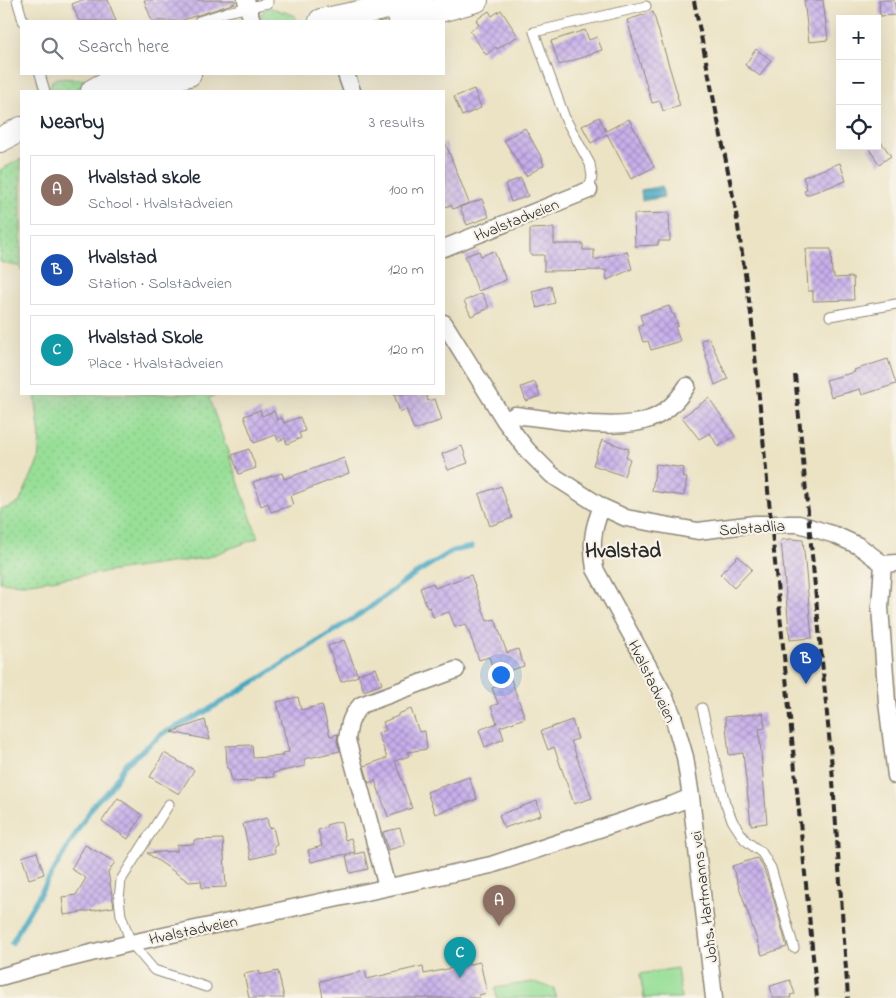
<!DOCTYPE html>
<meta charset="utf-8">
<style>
:root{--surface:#fff;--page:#f2f2f3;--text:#1f2937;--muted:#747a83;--line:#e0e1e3;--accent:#d93025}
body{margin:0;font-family:"Indie Flower",sans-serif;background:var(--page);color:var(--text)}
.controls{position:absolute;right:15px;top:15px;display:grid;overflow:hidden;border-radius:0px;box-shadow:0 5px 20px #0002}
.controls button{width:45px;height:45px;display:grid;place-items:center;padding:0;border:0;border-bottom:1px solid var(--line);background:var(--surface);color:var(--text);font:25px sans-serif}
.you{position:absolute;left:500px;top:674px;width:18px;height:18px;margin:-12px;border:4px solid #fff;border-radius:50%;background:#1a73e8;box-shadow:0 0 0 8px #1a73e833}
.badge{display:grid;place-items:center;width:32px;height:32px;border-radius:50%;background:var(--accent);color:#fff;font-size:16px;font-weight:700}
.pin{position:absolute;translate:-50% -41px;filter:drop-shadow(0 1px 2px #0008)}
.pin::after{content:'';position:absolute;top:26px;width:18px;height:15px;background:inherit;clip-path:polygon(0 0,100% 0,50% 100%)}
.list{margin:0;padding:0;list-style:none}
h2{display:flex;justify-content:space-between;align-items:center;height:65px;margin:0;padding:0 20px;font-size:21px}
h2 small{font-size:16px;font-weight:400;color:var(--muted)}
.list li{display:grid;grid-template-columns:32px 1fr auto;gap:15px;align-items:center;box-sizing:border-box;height:70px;margin:0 10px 10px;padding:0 10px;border:1px solid var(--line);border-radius:0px}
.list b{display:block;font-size:19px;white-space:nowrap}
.list p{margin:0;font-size:16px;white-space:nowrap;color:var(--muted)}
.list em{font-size:16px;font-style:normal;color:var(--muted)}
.icon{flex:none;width:28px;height:28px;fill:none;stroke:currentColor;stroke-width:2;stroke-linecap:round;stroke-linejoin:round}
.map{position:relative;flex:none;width:896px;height:998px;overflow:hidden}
.search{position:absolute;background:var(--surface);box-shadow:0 5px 20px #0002;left:20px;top:20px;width:425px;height:55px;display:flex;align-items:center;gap:12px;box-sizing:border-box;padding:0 18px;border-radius:0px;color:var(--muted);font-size:19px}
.panel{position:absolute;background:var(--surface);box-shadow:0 5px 20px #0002;left:20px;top:90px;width:425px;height:305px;border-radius:0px}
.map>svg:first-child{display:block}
</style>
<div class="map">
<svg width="896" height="998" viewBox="0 0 896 998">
<defs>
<pattern id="grass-dots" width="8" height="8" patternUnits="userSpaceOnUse" patternTransform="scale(1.25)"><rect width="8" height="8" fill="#98df98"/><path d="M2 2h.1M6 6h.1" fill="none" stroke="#83c083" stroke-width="1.8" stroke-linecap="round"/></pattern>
<pattern id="water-rules" width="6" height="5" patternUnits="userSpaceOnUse" patternTransform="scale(1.25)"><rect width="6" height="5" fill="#42a7c2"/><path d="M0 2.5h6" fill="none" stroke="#37889e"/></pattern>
<pattern id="building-cross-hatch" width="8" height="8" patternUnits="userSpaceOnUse" patternTransform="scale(1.25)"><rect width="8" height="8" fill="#c7aeeb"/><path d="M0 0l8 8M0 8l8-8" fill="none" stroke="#a28ebf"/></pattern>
</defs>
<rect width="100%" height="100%" fill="#f7f3e8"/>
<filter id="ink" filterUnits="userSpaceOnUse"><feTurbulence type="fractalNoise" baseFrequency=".02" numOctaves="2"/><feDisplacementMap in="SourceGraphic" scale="10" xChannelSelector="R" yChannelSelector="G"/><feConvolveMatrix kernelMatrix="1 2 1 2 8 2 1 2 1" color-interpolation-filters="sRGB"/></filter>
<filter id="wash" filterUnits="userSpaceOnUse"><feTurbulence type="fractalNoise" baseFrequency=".0096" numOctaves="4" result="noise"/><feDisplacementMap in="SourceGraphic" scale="20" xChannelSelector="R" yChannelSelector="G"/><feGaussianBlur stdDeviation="1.12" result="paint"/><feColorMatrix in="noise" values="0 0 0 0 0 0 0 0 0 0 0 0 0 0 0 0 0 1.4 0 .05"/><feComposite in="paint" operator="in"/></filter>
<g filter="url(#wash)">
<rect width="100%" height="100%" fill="#ece3c4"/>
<path fill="url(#grass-dots)" stroke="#628562" d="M268,7L294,15L296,21H262L261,14Z
M57,78L92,80L73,91H52L50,86L52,81Z
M21,159V271V267L0,262V170Z
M35,394H220L209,398L258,538L205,558L23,584L0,582V509L7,508L19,503L38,461L40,437Z"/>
<path fill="#98df98" stroke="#628562" d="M677,968L681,998H644L640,974Z
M532,982L554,988L556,998H497L495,988Z"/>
<path fill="url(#water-rules)" stroke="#366976" d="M662,186L664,197L642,201L641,190Z"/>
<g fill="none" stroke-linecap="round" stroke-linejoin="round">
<path stroke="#42a7c2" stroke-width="5" d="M12,943L23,922L82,823L95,803L109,790L125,765L162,734L203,713L259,679L368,609L409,578L452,551L472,547"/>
</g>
<g id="blocks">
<path fill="url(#building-cross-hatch)" d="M82,0H108L116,21H79L72,4Z
M144,0H235V3L180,21H152Z
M804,0H823L828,40L809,42Z
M879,0H894L896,15L880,16Z
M501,10L518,36L497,49L496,47L486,55L470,31L479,25L476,20L489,11L492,16Z
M653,12L678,96H677L680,106L663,111L660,101L652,103L627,20Z
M585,30L589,40L597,37L602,50L593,53V54L559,65L551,41Z
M756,49L771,60L760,76L745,65Z
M474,89L481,108L462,116L454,97Z
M599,117L606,131L629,119L654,167L631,179L607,134L591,143L582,126Z
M525,128L543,160H542L544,165L526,176L504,140Z
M879,139L891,156L879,164L868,147L877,146V140Z
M444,142H445L469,203L453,209L451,205L444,207Z
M840,163L846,181L806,195L804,191L807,189L803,177Z
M521,178L528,196L511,202L505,184Z
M482,199L489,217L467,225L460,207Z
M669,213L670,241H658V245L635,246L634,214Z
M554,228V244H583V250H594V260L627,251L632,269L607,280L606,270L544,271V255H530V229Z
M806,249H831L832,274H834V278L853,277L854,300L813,301V291H808Z
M479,251L481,256L494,251L506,280L478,291L465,256Z
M551,286L555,303L537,308L532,291Z
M482,293L489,308L471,316L464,301Z
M669,306L672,314H674L678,326L675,327L680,341L651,350L648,341L643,342L638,326L643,325L640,315Z
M709,338L728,379L715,385L701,340Z
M888,359L896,384L862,395L860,389L831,397L826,380L855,372L854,370Z
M535,382L540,396L526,401L521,387Z
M394,394H426L428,401L435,399L442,420L414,430L406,409L400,412Z
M709,398L735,436L718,447L710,433L699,439L682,417Z
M260,410L262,416L274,411L277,420L282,418L284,423L300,417L305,431L299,433L301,438L287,444L285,438L278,441L276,435L254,443L244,416Z
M602,440L629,449L626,457L630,459L624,476L593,465Z
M462,446L468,463L448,470L442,454Z
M249,449L256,468L239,474L232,455Z
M344,458L349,473L290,496L293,505L271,512L268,503L261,506L253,482L282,473L284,479Z
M656,464L684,468L682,477L687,478L684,496L652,491Z
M501,486L512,518L490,526L479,494Z
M791,539L803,540L812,638L790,640L781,540Z
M738,556L752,569L734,588L720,574Z
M471,575L487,621L495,619L507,653L518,649L524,666L508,671L525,718L500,727L504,739L485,747L479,730L497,723L491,706L498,704L492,688L499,686L489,657L479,660L466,624L455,627L449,612L433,617L430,607L427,608L420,588L433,583L435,588Z
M344,640L358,676L341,682L328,646Z
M376,668L382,684L364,691L358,674Z
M298,697L301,710L322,705L330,736L338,734L337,742L340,751L304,759L305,766L273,773L274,777L254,778V781L232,782L229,768H227L226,746L252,745L253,758L283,756L282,753L289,752L277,702Z
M411,709L419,732L425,731L427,749L407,752L409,756L395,761L412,808L388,817L375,780L369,783L364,766L387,758L378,733L386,730L383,722L398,716V714Z
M763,713L765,728L759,729L767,823L751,825L743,753L729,755L725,717Z
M205,720L210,740L171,732Z
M572,720L578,739L571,741L592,798L574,804L554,747L548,750L541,731Z
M164,753L194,770L179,794L150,777Z
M469,777L477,799L435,814L427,792Z
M118,798L142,815L128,839L102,821Z
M537,801L541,815L504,828L499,815Z
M267,818L269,828L273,827L277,845L274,846L275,853L251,859L243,824Z
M341,821L345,840L351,838L355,852L311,862L308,850L322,846L318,830L327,827L326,825Z
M400,828L405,845L388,850L383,832Z
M223,839L226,887L202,888L201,881L189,882L147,853L177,851V845L194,844V840Z
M85,845L115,862L108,872L114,907L64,915L62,897L76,895L86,878L71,869Z
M37,852L44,874L29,879L22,857Z
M364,852L368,869L350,873L346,856Z
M757,858L763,867L770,886L787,947L762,955L732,866Z
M480,962L487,993L479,995V998H323L320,981L365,971L367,979L423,966L424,974Z
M259,971L260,975L278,971L284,998H249L244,974Z
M790,980L795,994L790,995L791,998H773L770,986Z"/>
</g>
</g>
<g filter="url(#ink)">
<use href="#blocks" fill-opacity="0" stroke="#8c8778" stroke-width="1"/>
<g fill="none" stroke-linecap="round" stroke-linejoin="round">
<defs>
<path id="lane" d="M17,0L23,21
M199,21L227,12L268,3V0
M40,74L45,91
M589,190L592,177L590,164L565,118L534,32L646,6
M830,316L896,304
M702,708L725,803L733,822L745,840L762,853L771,868L794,948
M169,804L121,880L119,899L121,915L131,943L154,970L206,987"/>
<path id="street" d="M246,0L252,21
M346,74L352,91
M444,248L589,190
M444,323L505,421L527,450L552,475L602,507L626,518L698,531L755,524H799L835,535L859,546L883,564L896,563
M505,421L515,415C552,419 617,432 650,419C667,413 678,400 687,386
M883,564L880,607L887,702L896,776
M691,797L714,998
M387,887L347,740C349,724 350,717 361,705L456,670
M0,977L35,967L131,943L491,865L674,804L691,797L685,757L673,716L663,693L595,569C591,545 592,529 602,507"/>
<path id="secondary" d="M321,21L421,0
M401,21L476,0
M93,91L102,86L140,74
M126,91L189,74
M0,140L21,129"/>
</defs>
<use href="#lane" stroke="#8c8778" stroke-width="11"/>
<use href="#street" stroke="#8c8778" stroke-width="19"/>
<use href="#secondary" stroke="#8c8778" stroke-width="26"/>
<use href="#lane" stroke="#fff" stroke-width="9"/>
<use href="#street" stroke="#fff" stroke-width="16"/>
<use href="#secondary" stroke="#fff" stroke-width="24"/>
<path stroke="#2b2b2b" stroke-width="4" stroke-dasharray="8 4" stroke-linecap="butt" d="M694,1L735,206L751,314L817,998
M795,375L832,767L848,998"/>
</g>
</g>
<g text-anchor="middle" stroke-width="4.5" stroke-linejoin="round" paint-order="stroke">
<g font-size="16" fill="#2b2b2b" stroke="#f7f3e8">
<text transform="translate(516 219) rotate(-22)" y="6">Hvalstadveien</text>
<text transform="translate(752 527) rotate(-4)" y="6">Solstadlia</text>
<text transform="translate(653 681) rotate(64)" y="6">Hvalstadveien</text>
<text transform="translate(703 897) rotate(-97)" y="6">Johs. Hartmanns vei</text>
<text transform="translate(193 929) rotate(-12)" y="6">Hvalstadveien</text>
</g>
<g font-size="21" font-weight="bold" fill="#2b2b2b" stroke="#f7f3e8">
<text x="623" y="557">Hvalstad</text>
</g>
</g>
</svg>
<div class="controls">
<button>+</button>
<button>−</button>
<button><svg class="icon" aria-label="locate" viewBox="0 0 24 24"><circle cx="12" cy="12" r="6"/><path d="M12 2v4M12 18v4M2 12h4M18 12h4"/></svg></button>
</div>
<div class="you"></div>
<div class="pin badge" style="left:499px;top:926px;background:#8d6e63">A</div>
<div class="pin badge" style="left:806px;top:684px;background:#1a4fb4">B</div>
<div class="pin badge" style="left:460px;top:978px;background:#0f9aa8">C</div>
<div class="search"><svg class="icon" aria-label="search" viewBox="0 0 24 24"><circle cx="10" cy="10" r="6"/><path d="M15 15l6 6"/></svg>Search here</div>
<section class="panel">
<h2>Nearby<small>3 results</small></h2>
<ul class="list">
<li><span class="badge" style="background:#8d6e63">A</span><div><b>Hvalstad skole</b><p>School · Hvalstadveien</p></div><em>100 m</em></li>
<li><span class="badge" style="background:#1a4fb4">B</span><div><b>Hvalstad</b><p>Station · Solstadveien</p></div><em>120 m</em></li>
<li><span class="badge" style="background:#0f9aa8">C</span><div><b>Hvalstad Skole</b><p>Place · Hvalstadveien</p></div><em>120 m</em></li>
</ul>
</section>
</div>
